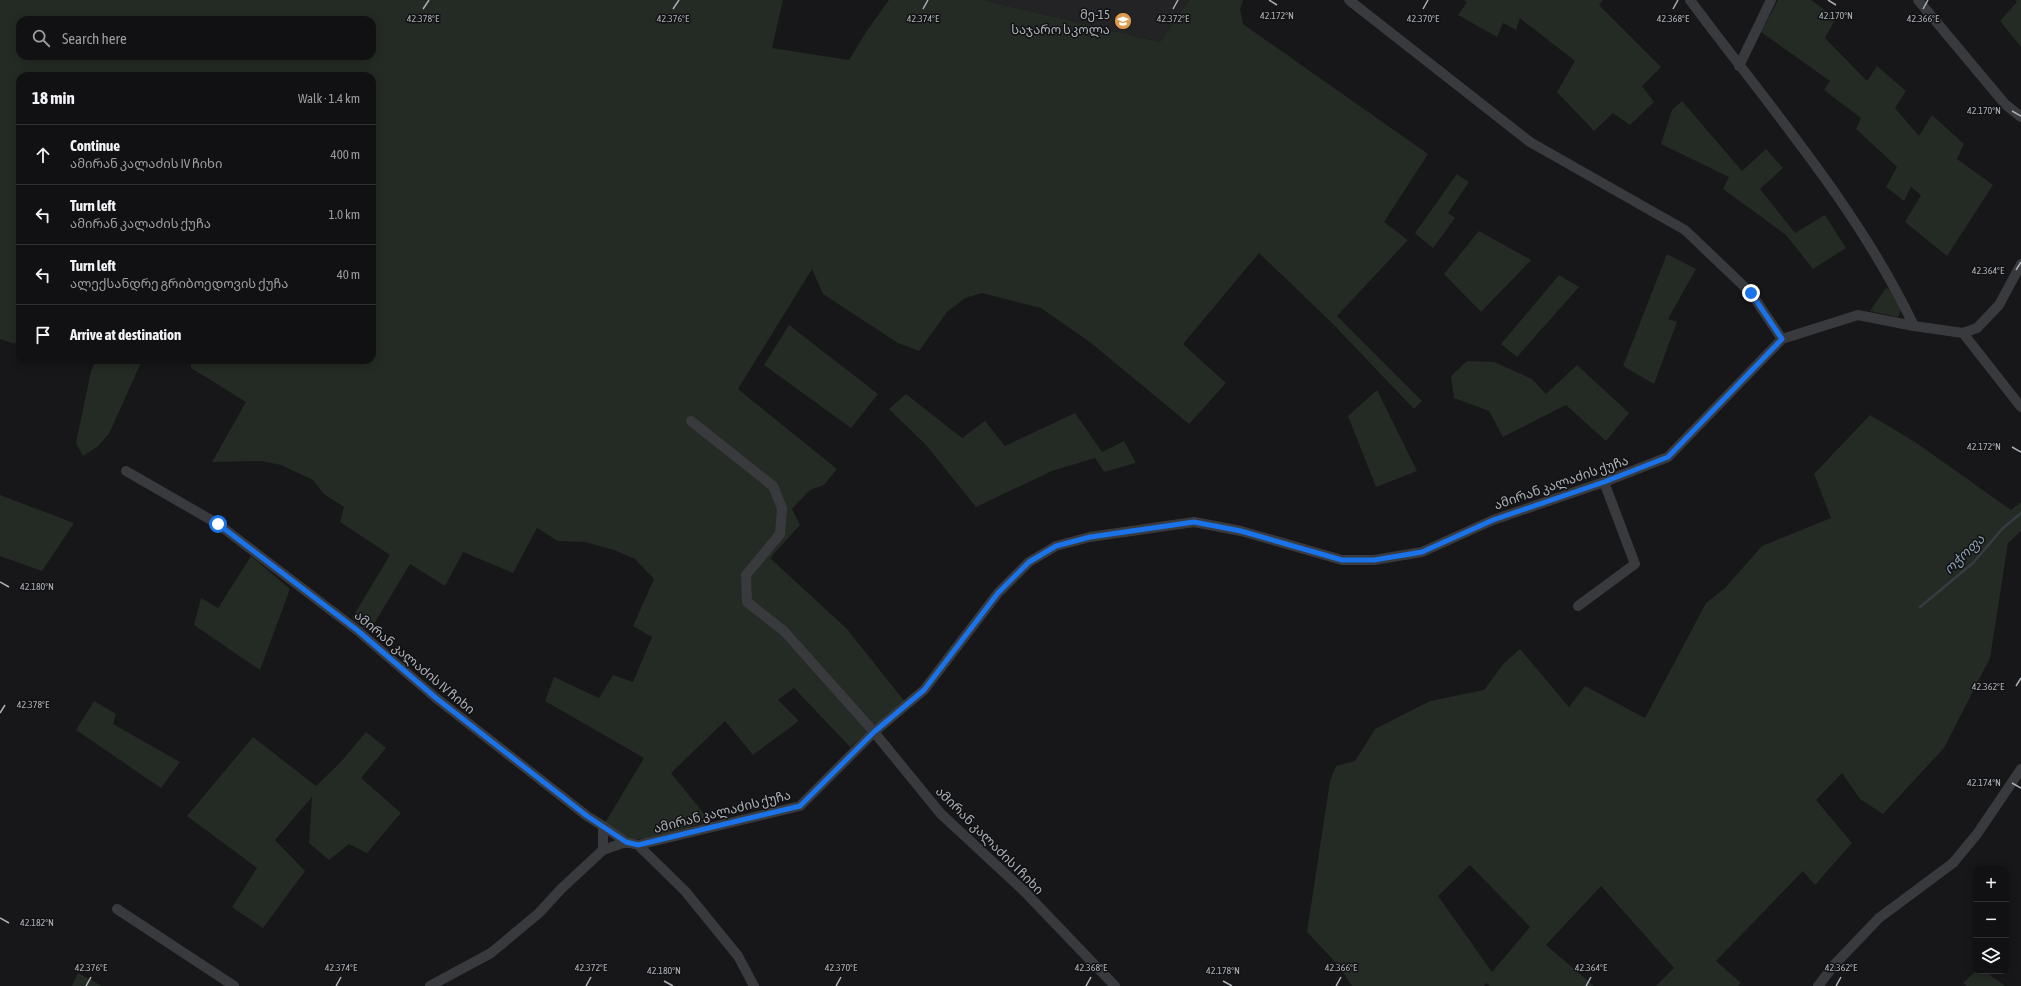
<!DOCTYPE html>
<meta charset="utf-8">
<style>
:root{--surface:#111113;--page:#1a1a1c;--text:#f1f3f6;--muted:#9c9da0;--line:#303133}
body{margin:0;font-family:"Asap Condensed","Noto Sans Georgian",sans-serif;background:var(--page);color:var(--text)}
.controls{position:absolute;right:12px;bottom:12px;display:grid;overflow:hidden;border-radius:8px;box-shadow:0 2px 10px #0003}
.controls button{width:36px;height:36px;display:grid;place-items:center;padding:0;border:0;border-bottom:1px solid var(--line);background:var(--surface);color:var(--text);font:20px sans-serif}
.stop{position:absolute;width:12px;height:12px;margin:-9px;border:3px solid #1a73e8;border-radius:50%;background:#fff}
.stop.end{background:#1a73e8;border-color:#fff;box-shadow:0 1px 4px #0008}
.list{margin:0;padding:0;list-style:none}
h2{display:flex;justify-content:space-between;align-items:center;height:52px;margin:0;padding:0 16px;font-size:17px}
h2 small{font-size:13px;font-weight:400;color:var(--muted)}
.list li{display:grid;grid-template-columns:26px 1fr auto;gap:12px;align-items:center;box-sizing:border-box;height:60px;padding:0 16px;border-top:1px solid var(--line)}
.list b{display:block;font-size:15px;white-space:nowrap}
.list p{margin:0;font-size:13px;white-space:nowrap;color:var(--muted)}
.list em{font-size:13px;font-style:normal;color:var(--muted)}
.icon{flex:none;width:22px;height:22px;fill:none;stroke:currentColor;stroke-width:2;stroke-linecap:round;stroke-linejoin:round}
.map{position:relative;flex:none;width:2021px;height:986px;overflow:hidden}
.search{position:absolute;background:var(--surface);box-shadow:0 2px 10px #0003;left:16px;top:16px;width:360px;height:44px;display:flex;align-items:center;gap:10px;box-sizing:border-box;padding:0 14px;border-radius:12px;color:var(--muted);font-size:15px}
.panel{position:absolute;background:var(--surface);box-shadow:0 2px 10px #0003;left:16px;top:72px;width:360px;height:292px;border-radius:12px}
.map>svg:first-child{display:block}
</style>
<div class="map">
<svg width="2021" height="986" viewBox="0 0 2021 986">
<rect width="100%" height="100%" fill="#171719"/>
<path fill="#232325" d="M983,0H1189L1160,42Z"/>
<path fill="#242a24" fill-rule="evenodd" d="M0,0H783L772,48L849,60L866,32L889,0H983L1160,42L1189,0H1243L1240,9L1243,24L1428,154L1384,222L1408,240L1337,316L1422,401L1414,409L1330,321L1259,253L1183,344L1226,383L1189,424L1091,343L1041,308L982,293L965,298L947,312L919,351L898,343L823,294L812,269L738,389L837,469L824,485L810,490L792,509L800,525L770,558L847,629L905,702L850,747L794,688L778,700L799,721L753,755L725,721L671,773L710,821L655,837L632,840L605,823L644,758L545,701L554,677L599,698L613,675L633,682L652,637L633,626L654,579L635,559L614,550L585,542L558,541L537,528L513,573L463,552L445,586L410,564L369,632L352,618L390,555L340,522L344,507L324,494L313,480L281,465L261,461L212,462L246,402L191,368L190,360H372V76H20V334L15,344L0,339ZM20,20H372V56H20Z
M1464,0H1603L1599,5L1661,67L1642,86L1654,102L1630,125L1613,113L1594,131L1557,92L1575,61L1520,18L1516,30L1503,23L1497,37L1458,15L1467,2Z
M1778,0H1811L1836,18L1825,38L1867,81L1877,66L1906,91L1895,108L1919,136L1932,115L1964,144L1957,159L1993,185L1947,256L1905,222L1921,195L1911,187L1904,201L1886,187L1897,167L1856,129L1861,118L1824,90L1830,81L1761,32Z
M2015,0H2021V47L2000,21L2017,2Z
M1682,101L1742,171L1766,149L1783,168L1760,189L1795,233L1825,215L1846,248L1813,269L1786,235L1723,189L1729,177L1661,144L1672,110Z
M1457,174L1469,182L1448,213L1455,218L1433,248L1415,233Z
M1479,231L1531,260L1481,312L1444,274Z
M1667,254L1696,269L1668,319L1677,322L1654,384L1623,366Z
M1559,275L1579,287L1517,357L1501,344Z
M1886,288L1890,289L1902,308L1898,317L1870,311Z
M789,325L878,394L851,428L764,365Z
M96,360H142L109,434L97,447L83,456L76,443L91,371Z
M1467,361L1494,362L1532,379L1546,394L1577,365L1629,413L1606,441L1566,405L1503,437L1489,411L1454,398L1451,376Z
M1377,390L1417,471L1376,487L1348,416Z
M906,394L962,438L985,421L1005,446L1075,413L1102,452L1124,441L1136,463L1104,472L1095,458L1052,471L976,507L926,445L889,409Z
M1870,415L1915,442L2011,510L2021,502V531L2008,543L1990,658L1944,748L1883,814L1860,799L1842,773L1816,800L1852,843L1815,885L1803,871L1716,961L1741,983L1738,986H1656L1674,968L1601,886L1546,945L1594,986H1490L1486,983L1484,986H1352L1339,966L1307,932L1330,781L1336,766L1355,761L1375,729L1430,701L1484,690L1504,663L1520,649L1569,707L1585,686L1645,718L1706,603L1725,588L1762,546L1831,518L1814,474ZM1470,865L1530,927L1492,972L1438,896Z
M0,495L74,523L42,571L0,556Z
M251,556L290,589L260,670L194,625L201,598L218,608Z
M94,701L116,714L113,724L180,762L161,788L76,730Z
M366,732L386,748L361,778L401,813L367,853L349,844L329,860L309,843L312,797L275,840L305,871L263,928L232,907L257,868L187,816L253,737L316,786L339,764Z
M1976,971H1985L2005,986H1967L1963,983Z
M78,973L102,986H72Z"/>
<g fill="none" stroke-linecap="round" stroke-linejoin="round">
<path stroke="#343d42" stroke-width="2.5" d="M1920,607L1973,563L2003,528L2021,513"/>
<path stroke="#383a3d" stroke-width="10" d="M1349,0L1530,142L1685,230L1751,293L1782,339
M1690,0C1768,105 1858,208 1914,326
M1918,0L2005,104L2021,117
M1739,66L1771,0
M1963,333L2021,407
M691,421L773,486L782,508L780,534L746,575L747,602L784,631L874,732L941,814L1023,890L1115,986
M126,471L218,524L357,630L436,698L587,816L603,826V850
M1578,606L1635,564L1604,482
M603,826L626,842
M638,845L685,891L738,956L754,986
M117,909L234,986
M430,986L491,953L539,913L561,889L603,850L626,842L638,845L800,806L874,732L924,690L998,593L1029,562L1056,546L1090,537L1194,522L1241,531L1342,560H1374L1422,552L1493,520L1604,482L1668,457L1782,339L1858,315L1914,326L1963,333L1977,328L1999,305L2021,264
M1818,986L1835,964L1879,918L1953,863L1977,834L2021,769"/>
</g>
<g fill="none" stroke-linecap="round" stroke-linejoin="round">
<path stroke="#1a73e8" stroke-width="5" d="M218,524L357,630L436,698L587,816L626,842L638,845L800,806L874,732L924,690L998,593L1029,562L1056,546L1090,537L1194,522L1241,531L1342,560H1374L1422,552L1493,520L1604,482L1668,457L1782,339L1751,293"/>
</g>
<path fill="none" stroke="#abb0b7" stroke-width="1.5" d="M1269,0L1277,5M1828,0L1836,5M423,9L429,0M673,9L679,0M923,9L928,0M1173,9L1178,0M1423,9L1428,0M1673,9L1678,0M1923,9L1928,0M2012,111L2021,116M2016,270L2021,262M2012,447L2021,452M0,582L9,587M2016,686L2021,678M0,713L5,705M2012,783L2021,788M0,918L9,923M664,981L673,986M1223,981L1232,986M86,986L91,977M336,986L341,977M586,986L591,977M836,986L841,977M1086,986L1091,977M1336,986L1341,977M1586,986L1591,977M1836,986L1841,977"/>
<defs>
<symbol id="school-disc" viewBox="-11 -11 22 22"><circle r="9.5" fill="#db9a4c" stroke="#121214"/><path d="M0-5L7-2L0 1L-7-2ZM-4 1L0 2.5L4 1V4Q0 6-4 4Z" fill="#fff"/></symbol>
</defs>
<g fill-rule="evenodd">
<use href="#school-disc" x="1113" y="11" width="20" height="20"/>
</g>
<g text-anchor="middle" stroke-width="3" stroke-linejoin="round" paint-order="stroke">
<g font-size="13" fill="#abb0b7" stroke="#121214" text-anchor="end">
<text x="1110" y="19">მე-15<tspan x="1110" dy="15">საჯარო სკოლა</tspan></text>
</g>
<g font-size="13" fill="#abb0b7" stroke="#121214">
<text transform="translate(1561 482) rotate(-19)" y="5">ამირან კალაძის ქუჩა</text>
<text transform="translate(415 662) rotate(40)" y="5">ამირან კალაძის IV ჩიხი</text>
<text transform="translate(722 811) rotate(-14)" y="5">ამირან კალაძის ქუჩა</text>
<text transform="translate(990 840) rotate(45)" y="5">ამირან კალაძის I ჩიხი</text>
</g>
<g font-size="14" font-style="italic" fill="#86a0ad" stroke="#121214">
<text transform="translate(1964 554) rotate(-44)" y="5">ოჭოფა</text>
</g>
</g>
<g font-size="10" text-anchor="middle" fill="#abb0b7" stroke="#121214" stroke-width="3" stroke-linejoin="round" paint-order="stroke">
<text x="1836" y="19">42.170°N</text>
<text x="1277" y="19">42.172°N</text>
<text x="423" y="22">42.378°E</text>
<text x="673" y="22">42.376°E</text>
<text x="923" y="22">42.374°E</text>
<text x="1173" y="22">42.372°E</text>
<text x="1423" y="22">42.370°E</text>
<text x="1673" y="22">42.368°E</text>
<text x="1923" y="22">42.366°E</text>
<text x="1984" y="114">42.170°N</text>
<text x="1988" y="274">42.364°E</text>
<text x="1984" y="450">42.172°N</text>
<text x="37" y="590">42.180°N</text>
<text x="1988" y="690">42.362°E</text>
<text x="33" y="708">42.378°E</text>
<text x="1984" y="786">42.174°N</text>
<text x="37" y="926">42.182°N</text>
<text x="91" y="971">42.376°E</text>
<text x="341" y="971">42.374°E</text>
<text x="591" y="971">42.372°E</text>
<text x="841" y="971">42.370°E</text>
<text x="1091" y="971">42.368°E</text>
<text x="1341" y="971">42.366°E</text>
<text x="1591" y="971">42.364°E</text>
<text x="1841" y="971">42.362°E</text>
<text x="664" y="974">42.180°N</text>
<text x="1223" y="974">42.178°N</text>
</g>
</svg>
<div class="controls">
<button>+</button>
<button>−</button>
<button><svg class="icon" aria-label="layers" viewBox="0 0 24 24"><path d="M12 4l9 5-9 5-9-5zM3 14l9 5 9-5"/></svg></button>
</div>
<div class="stop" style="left:218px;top:524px"></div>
<div class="stop end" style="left:1751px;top:293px"></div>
<div class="search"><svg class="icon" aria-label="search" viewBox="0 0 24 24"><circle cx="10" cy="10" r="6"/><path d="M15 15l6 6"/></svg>Search here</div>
<section class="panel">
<h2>18 min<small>Walk · 1.4 km</small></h2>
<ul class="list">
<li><svg class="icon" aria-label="ahead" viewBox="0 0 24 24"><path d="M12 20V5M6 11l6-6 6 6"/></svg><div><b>Continue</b><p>ამირან კალაძის IV ჩიხი</p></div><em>400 m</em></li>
<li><svg class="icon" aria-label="left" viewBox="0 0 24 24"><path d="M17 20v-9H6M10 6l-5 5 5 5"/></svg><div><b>Turn left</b><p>ამირან კალაძის ქუჩა</p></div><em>1.0 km</em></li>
<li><svg class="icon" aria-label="left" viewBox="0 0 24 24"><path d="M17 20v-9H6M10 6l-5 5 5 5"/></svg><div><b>Turn left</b><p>ალექსანდრე გრიბოედოვის ქუჩა</p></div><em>40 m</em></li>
<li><svg class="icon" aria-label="arrive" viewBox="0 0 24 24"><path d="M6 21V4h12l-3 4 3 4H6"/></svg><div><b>Arrive at destination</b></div></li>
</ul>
</section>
</div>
